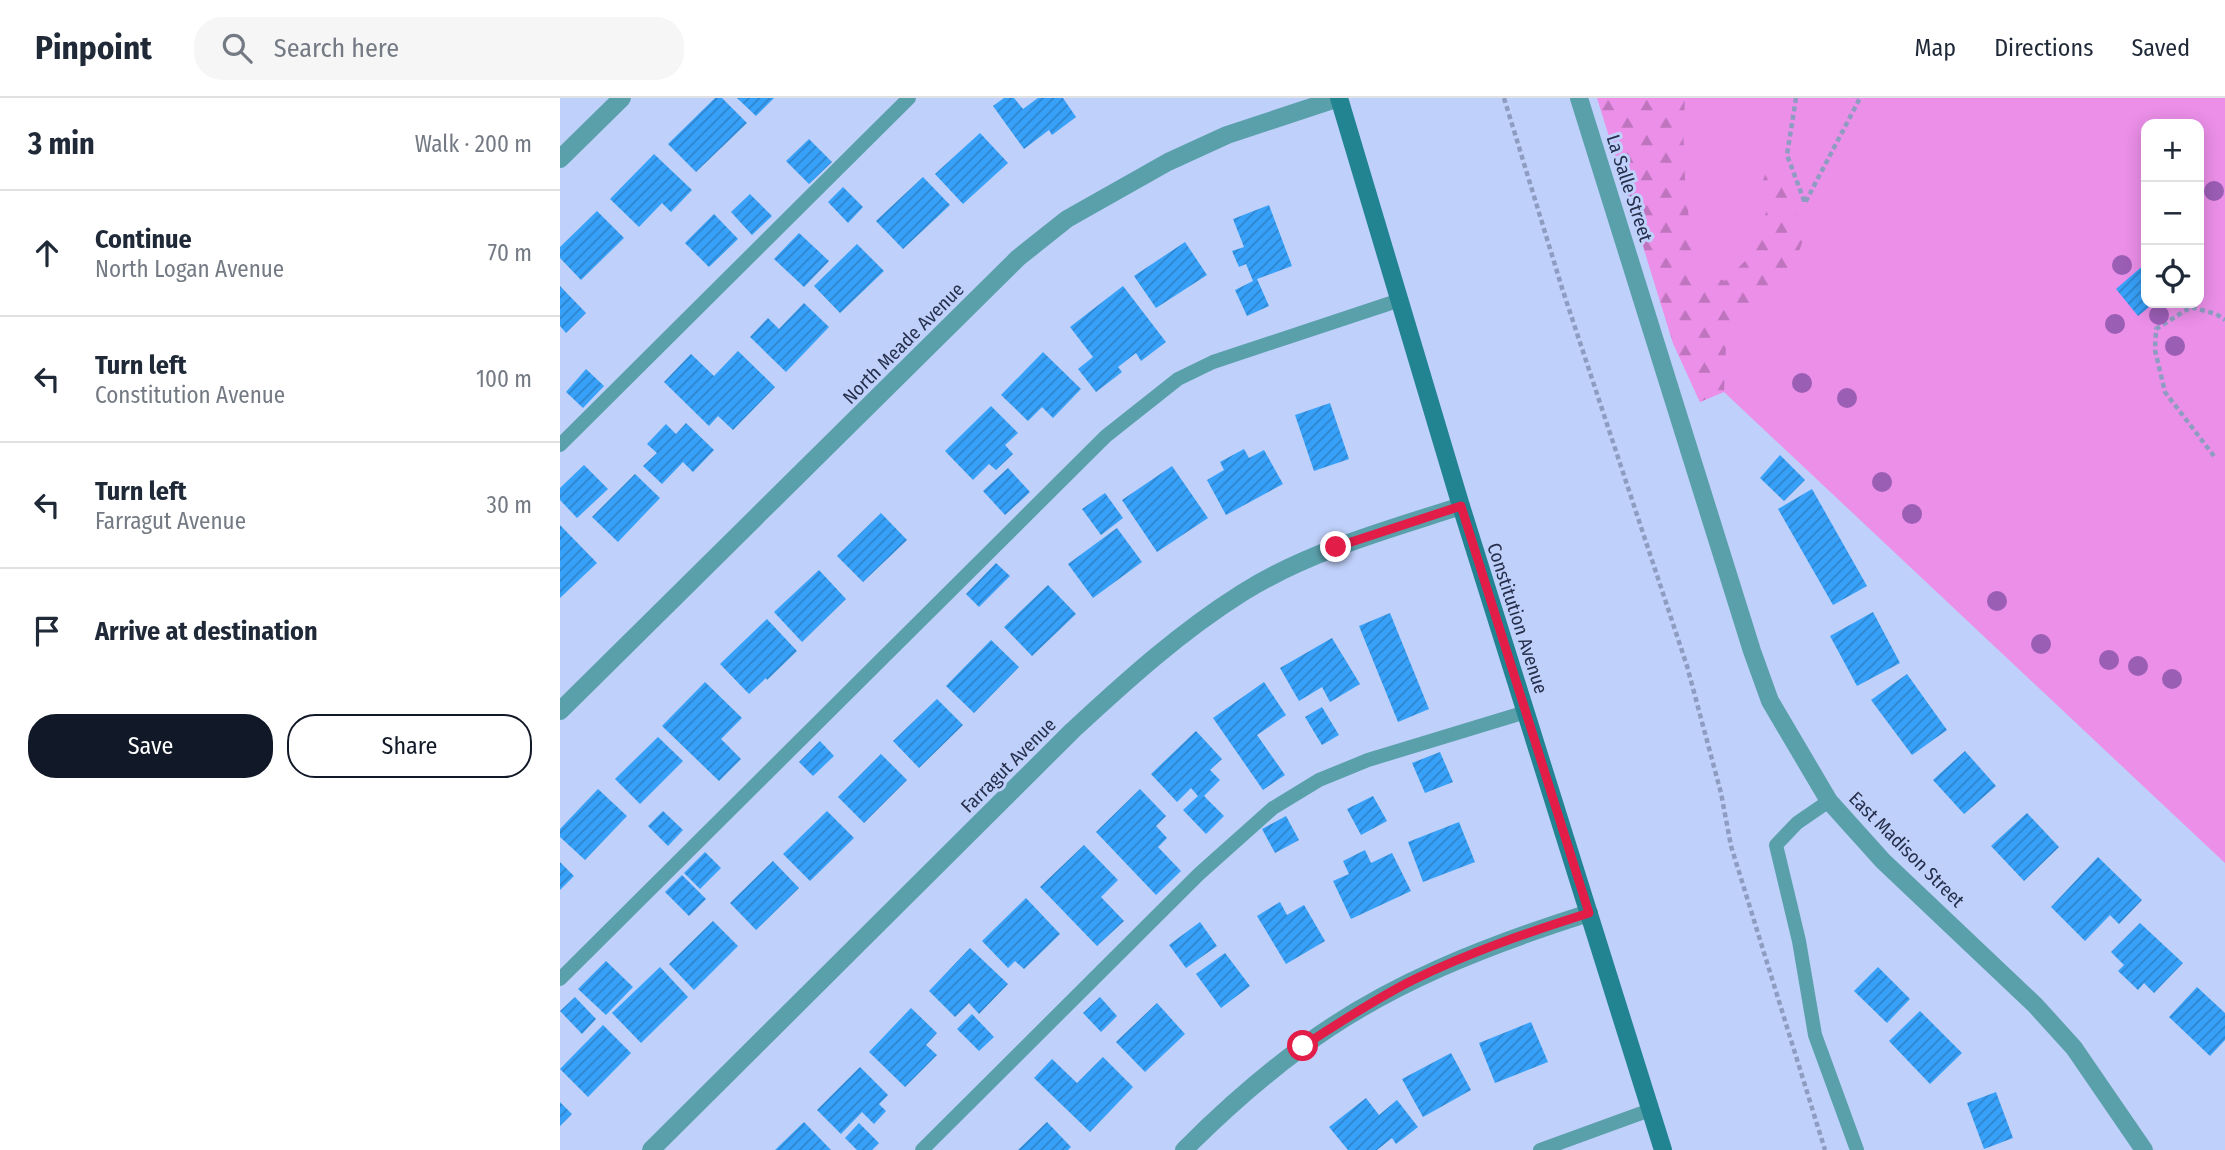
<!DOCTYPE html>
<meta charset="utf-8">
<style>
:root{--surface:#fff;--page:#f6f6f7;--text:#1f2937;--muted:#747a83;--line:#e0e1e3;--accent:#111827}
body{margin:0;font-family:"Fira Sans Condensed",sans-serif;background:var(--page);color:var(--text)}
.controls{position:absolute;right:21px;top:21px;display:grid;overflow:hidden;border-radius:14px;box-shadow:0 4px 18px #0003}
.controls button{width:63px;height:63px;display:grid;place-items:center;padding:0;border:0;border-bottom:2px solid var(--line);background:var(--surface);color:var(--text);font:35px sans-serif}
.stop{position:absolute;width:21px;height:21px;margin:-16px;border:5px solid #e11d48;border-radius:50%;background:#fff}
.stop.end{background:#e11d48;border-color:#fff;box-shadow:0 2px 7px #0008}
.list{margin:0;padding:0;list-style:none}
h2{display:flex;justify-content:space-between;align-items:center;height:91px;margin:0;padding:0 28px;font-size:30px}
h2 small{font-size:23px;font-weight:400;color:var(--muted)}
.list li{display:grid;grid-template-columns:46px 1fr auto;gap:21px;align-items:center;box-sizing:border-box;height:126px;padding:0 28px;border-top:2px solid var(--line)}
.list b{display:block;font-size:26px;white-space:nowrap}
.list p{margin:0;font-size:23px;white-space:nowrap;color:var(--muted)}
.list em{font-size:23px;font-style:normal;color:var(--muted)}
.actions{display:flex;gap:14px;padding:21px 28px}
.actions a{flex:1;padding:16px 0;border:2px solid var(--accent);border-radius:28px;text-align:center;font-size:24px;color:var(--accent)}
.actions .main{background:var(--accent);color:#fff}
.icon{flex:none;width:38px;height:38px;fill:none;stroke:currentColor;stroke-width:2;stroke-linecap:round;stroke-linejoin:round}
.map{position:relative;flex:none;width:1665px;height:1052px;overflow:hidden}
header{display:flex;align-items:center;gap:42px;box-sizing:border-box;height:98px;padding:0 35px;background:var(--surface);border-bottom:2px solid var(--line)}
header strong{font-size:33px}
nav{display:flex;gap:38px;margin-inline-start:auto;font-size:24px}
.search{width:490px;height:63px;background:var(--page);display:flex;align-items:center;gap:18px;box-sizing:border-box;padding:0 24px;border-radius:28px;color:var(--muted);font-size:26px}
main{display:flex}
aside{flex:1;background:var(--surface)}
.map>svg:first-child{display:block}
</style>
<header>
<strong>Pinpoint</strong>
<div class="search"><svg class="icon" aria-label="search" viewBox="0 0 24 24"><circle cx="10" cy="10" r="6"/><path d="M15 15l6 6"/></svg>Search here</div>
<nav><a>Map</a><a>Directions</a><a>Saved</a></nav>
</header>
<main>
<aside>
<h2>3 min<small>Walk · 200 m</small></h2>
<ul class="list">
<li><svg class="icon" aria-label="ahead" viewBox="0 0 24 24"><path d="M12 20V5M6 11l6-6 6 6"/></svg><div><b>Continue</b><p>North Logan Avenue</p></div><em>70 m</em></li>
<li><svg class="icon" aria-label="left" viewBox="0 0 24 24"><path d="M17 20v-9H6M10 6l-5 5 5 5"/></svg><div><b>Turn left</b><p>Constitution Avenue</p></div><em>100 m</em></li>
<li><svg class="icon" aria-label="left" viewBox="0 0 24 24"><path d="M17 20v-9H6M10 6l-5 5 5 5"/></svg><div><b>Turn left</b><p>Farragut Avenue</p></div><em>30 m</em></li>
<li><svg class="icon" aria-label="arrive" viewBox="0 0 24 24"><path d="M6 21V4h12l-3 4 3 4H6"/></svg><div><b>Arrive at destination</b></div></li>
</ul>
<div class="actions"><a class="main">Save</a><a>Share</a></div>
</aside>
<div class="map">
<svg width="1665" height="1052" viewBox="0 0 1665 1052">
<defs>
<pattern id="forest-firs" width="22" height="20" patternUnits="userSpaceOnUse" patternTransform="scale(1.75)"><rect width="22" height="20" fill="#eb8fe8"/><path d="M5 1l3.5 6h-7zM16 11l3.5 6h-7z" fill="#be75be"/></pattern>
<pattern id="building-hatch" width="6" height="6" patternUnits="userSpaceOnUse" patternTransform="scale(1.75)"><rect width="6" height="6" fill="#37a1f9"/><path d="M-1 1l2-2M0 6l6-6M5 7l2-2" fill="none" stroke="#2e84cc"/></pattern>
</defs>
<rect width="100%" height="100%" fill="#bfd0fa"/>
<path fill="#eb8fe8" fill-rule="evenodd" d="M1037,0H1665V765L1164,294L1140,304L1113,245ZM1586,26H1639V205H1586Z"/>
<path fill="url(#forest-firs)" d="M1038,0H1125C1121,59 1126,116 1138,173L1165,183L1193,155L1207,111L1203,82L1210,64L1245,137L1225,191L1189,222L1166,249L1164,293L1140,304L1113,245Z"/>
<path fill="url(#building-hatch)" d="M155,0H162L187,25L136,74L108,46Z
M177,0H214L196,18Z
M444,0H454L463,11L478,0H503L516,19L492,37L489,32L464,51L433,8Z
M420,35L448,65L403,106L375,76Z
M249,41L272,64L249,86L226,63Z
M94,56L132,92L111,114L102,105L79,129L50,101Z
M363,79L390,107L343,151L316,123Z
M283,89L303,109L288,125L268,104Z
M190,96L212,118L192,137L171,114Z
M709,107L732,168L697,181L709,208L687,218L675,192L693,183L686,166L679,169L672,153L684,149L673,121Z
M37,113L64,140L21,182L0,160V149Z
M154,116L178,141L149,169L125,145Z
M239,135L269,163L244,189L214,161Z
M625,144L647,177L596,210L574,178Z
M297,146L324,173L280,215L254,188Z
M1586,165V205H1594L1578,218L1556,191Z
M0,188L26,215L6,235L0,228Z
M563,188L606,244L581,263L576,255L558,269L562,274L536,294L518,271L533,259L510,229Z
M244,205L269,229L226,274L190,239L208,220L219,231Z
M178,253L215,289L173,332L158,318L149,328L104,284L131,256L154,278Z
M483,254L521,291L493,320L482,309L468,323L441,297Z
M26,271L44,288L23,310L6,294Z
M770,305L789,361L754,373L735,317Z
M431,308L458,335L445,347L453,356L436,372L429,366L413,382L385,353Z
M126,325L154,352L133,374L123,364L102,386L83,368L97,355L87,346L106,326L116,336Z
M684,351L689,360L704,352L723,386L666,417L647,382L664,372L660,364Z
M1220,357L1245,382L1224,403L1200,380Z
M24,367L48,391L17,420L0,402V390Z
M612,368L648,420L597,454L562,402Z
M448,370L470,394L445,417L423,393Z
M75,376L100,400L58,444L32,419Z
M1252,391L1307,488L1273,507L1218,411Z
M545,395L563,420L541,437L522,411Z
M321,415L347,442L303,484L277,458Z
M0,427L37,465L0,500Z
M557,430L582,464L533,500L508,466Z
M436,465L450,478L419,509L406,496Z
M259,472L286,501L242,544L214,514Z
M488,487L516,516L472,558L444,529Z
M1313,514L1340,565L1297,588L1270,538Z
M830,515L869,611L838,624L799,528Z
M207,521L237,553L207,582L206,580L189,596L160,566Z
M772,540L800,586L770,604L762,589L739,603L720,570Z
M431,542L459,569L414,615L386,588Z
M1347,576L1387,632L1352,657L1311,602Z
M145,584L182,620L161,641L181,661L159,683L102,628Z
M704,584L726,617L697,637L725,677L703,692L653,620Z
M377,601L403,627L359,670L333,643Z
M762,609L779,637L762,647L745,619Z
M636,633L662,661L650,672L660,682L644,698L664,718L646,736L623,712L638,698L631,690L617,704L591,676Z
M98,639L123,663L80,706L55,681Z
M260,643L274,658L253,678L239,664Z
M1405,653L1436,688L1404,716L1373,682Z
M880,654L893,684L865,695L852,665Z
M321,656L347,682L304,725L278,699Z
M38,691L67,718L25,762L0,739V731Z
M580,691L606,718L596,728L607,740L598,749L621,773L596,797L536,734Z
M813,698L827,723L801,737L787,711Z
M103,713L123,732L108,748L88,728Z
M267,713L294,740L250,783L223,756Z
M1467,715L1499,749L1464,783L1431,748Z
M726,718L739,742L715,755L702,731Z
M899,724L915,764L863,784L848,744Z
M524,747L558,782L541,799L564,823L537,848L480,789Z
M805,752L811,765L832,755L851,793L791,821L773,783L789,776L783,763Z
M145,754L161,770L140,791L124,775Z
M1538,759L1582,802L1559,826L1550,817L1525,843L1491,809Z
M213,763L239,790L196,832L170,805Z
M0,764L14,778L0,792Z
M122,777L146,801L129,818L105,794Z
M466,800L500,836L464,871L455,863L448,870L422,843Z
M720,804L727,817L744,807L765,843L726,866L697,818Z
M153,823L178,848L134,892L109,866Z
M640,824L657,848L626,870L609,847Z
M1580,825L1623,865L1594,895L1584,885L1578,892L1558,873L1564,867L1551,854Z
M410,850L448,886L419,916L409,905L395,919L369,893Z
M665,855L690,888L661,910L636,876Z
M46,863L73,889L46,917L18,891Z
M100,869L128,899L81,945L52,915Z
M1318,869L1350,901L1327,925L1294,893Z
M1637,889L1665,915V942L1650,958L1609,919Z
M15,899L36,921L22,936L0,913Z
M540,899L557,918L541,934L523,915Z
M597,905L625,936L585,974L556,944Z
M351,910L377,935L366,947L377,957L345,989L309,954Z
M1360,913L1402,955L1370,986L1329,943Z
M412,916L434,939L419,953L397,931Z
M971,924L988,964L935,985L919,945Z
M43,927L71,955L28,999L0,971Z
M891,955L911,992L863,1019L842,981Z
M543,959L573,989L530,1034L474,980L492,961L517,985Z
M300,969L328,997L319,1006L326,1013L314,1026L302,1014L281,1036L257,1012Z
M1436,994L1453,1040L1424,1051L1407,1005Z
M806,1000L819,1017L837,1002L858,1029L836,1046L832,1040L817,1052H788L769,1029Z
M0,1004L12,1016L0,1028Z
M244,1024L271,1052H215Z
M487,1024L511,1049L508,1052H458Z
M299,1025L319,1045L312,1052H297L285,1040Z"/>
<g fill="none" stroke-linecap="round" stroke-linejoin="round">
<path stroke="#8e9cc2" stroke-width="4.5" stroke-dasharray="5 3.5" stroke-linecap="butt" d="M944,0L1002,190L1127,568L1161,695L1171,748L1265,1052
M1236,0L1227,57L1245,105L1300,0
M1654,358L1605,294L1595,252L1596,231L1631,209L1656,216L1665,222"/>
<path stroke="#5aa0ab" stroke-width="14" d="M0,347L349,0
M1269,703L1237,725L1216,747L1239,843L1255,937L1297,1052
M0,881L546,338L618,281L653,264L840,202
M362,1052L639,776L713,710L759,682L808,662L966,614
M980,1052L1090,1012"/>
<path stroke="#5aa0ab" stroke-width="18" d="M1019,0L1192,553L1210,603L1269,703L1323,763L1475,907L1514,950L1584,1052
M0,61L62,0
M0,613L458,160L507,121L608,64L667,37L779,0
M91,1052L512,633C566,583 620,534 682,495C749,453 827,432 901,408
M624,1052C661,1015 699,981 741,950C826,886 928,847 1029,815"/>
<path stroke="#238491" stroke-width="18" d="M779,0L901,408L1103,1052"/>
</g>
<g fill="#9b5eb5">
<circle cx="1654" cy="93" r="10"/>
<circle cx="1562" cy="167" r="10"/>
<circle cx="1599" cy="217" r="10"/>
<circle cx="1555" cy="226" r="10"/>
<circle cx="1615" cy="248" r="10"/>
<circle cx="1242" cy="285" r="10"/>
<circle cx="1287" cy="300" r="10"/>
<circle cx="1322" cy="384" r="10"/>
<circle cx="1352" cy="416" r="10"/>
<circle cx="1437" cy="503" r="10"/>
<circle cx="1481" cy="546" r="10"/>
<circle cx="1549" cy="562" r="10"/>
<circle cx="1578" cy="568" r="10"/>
<circle cx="1612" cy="581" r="10"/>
</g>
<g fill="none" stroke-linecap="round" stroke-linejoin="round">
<path stroke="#e11d48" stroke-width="9" d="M743,948C779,925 815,901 853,882C910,854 969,834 1029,815L901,408L776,449"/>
</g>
<g text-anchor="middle" stroke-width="6" stroke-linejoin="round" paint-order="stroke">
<g font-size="19" fill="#262f4b" stroke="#bfd0fa">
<text transform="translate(1070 90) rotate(72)" y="7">La Salle Street</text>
<text transform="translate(343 245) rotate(-45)" y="7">North Meade Avenue</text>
<text transform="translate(958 520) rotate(72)" y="7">Constitution Avenue</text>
<text transform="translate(448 667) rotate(-45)" y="7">Farragut Avenue</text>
<text transform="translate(1347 751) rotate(45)" y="7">East Madison Street</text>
</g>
</g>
</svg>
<div class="controls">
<button>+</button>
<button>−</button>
<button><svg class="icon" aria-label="locate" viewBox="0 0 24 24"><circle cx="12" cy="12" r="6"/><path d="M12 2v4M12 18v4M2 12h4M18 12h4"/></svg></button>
</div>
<div class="stop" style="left:743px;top:948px"></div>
<div class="stop end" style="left:776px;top:449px"></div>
</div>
</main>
